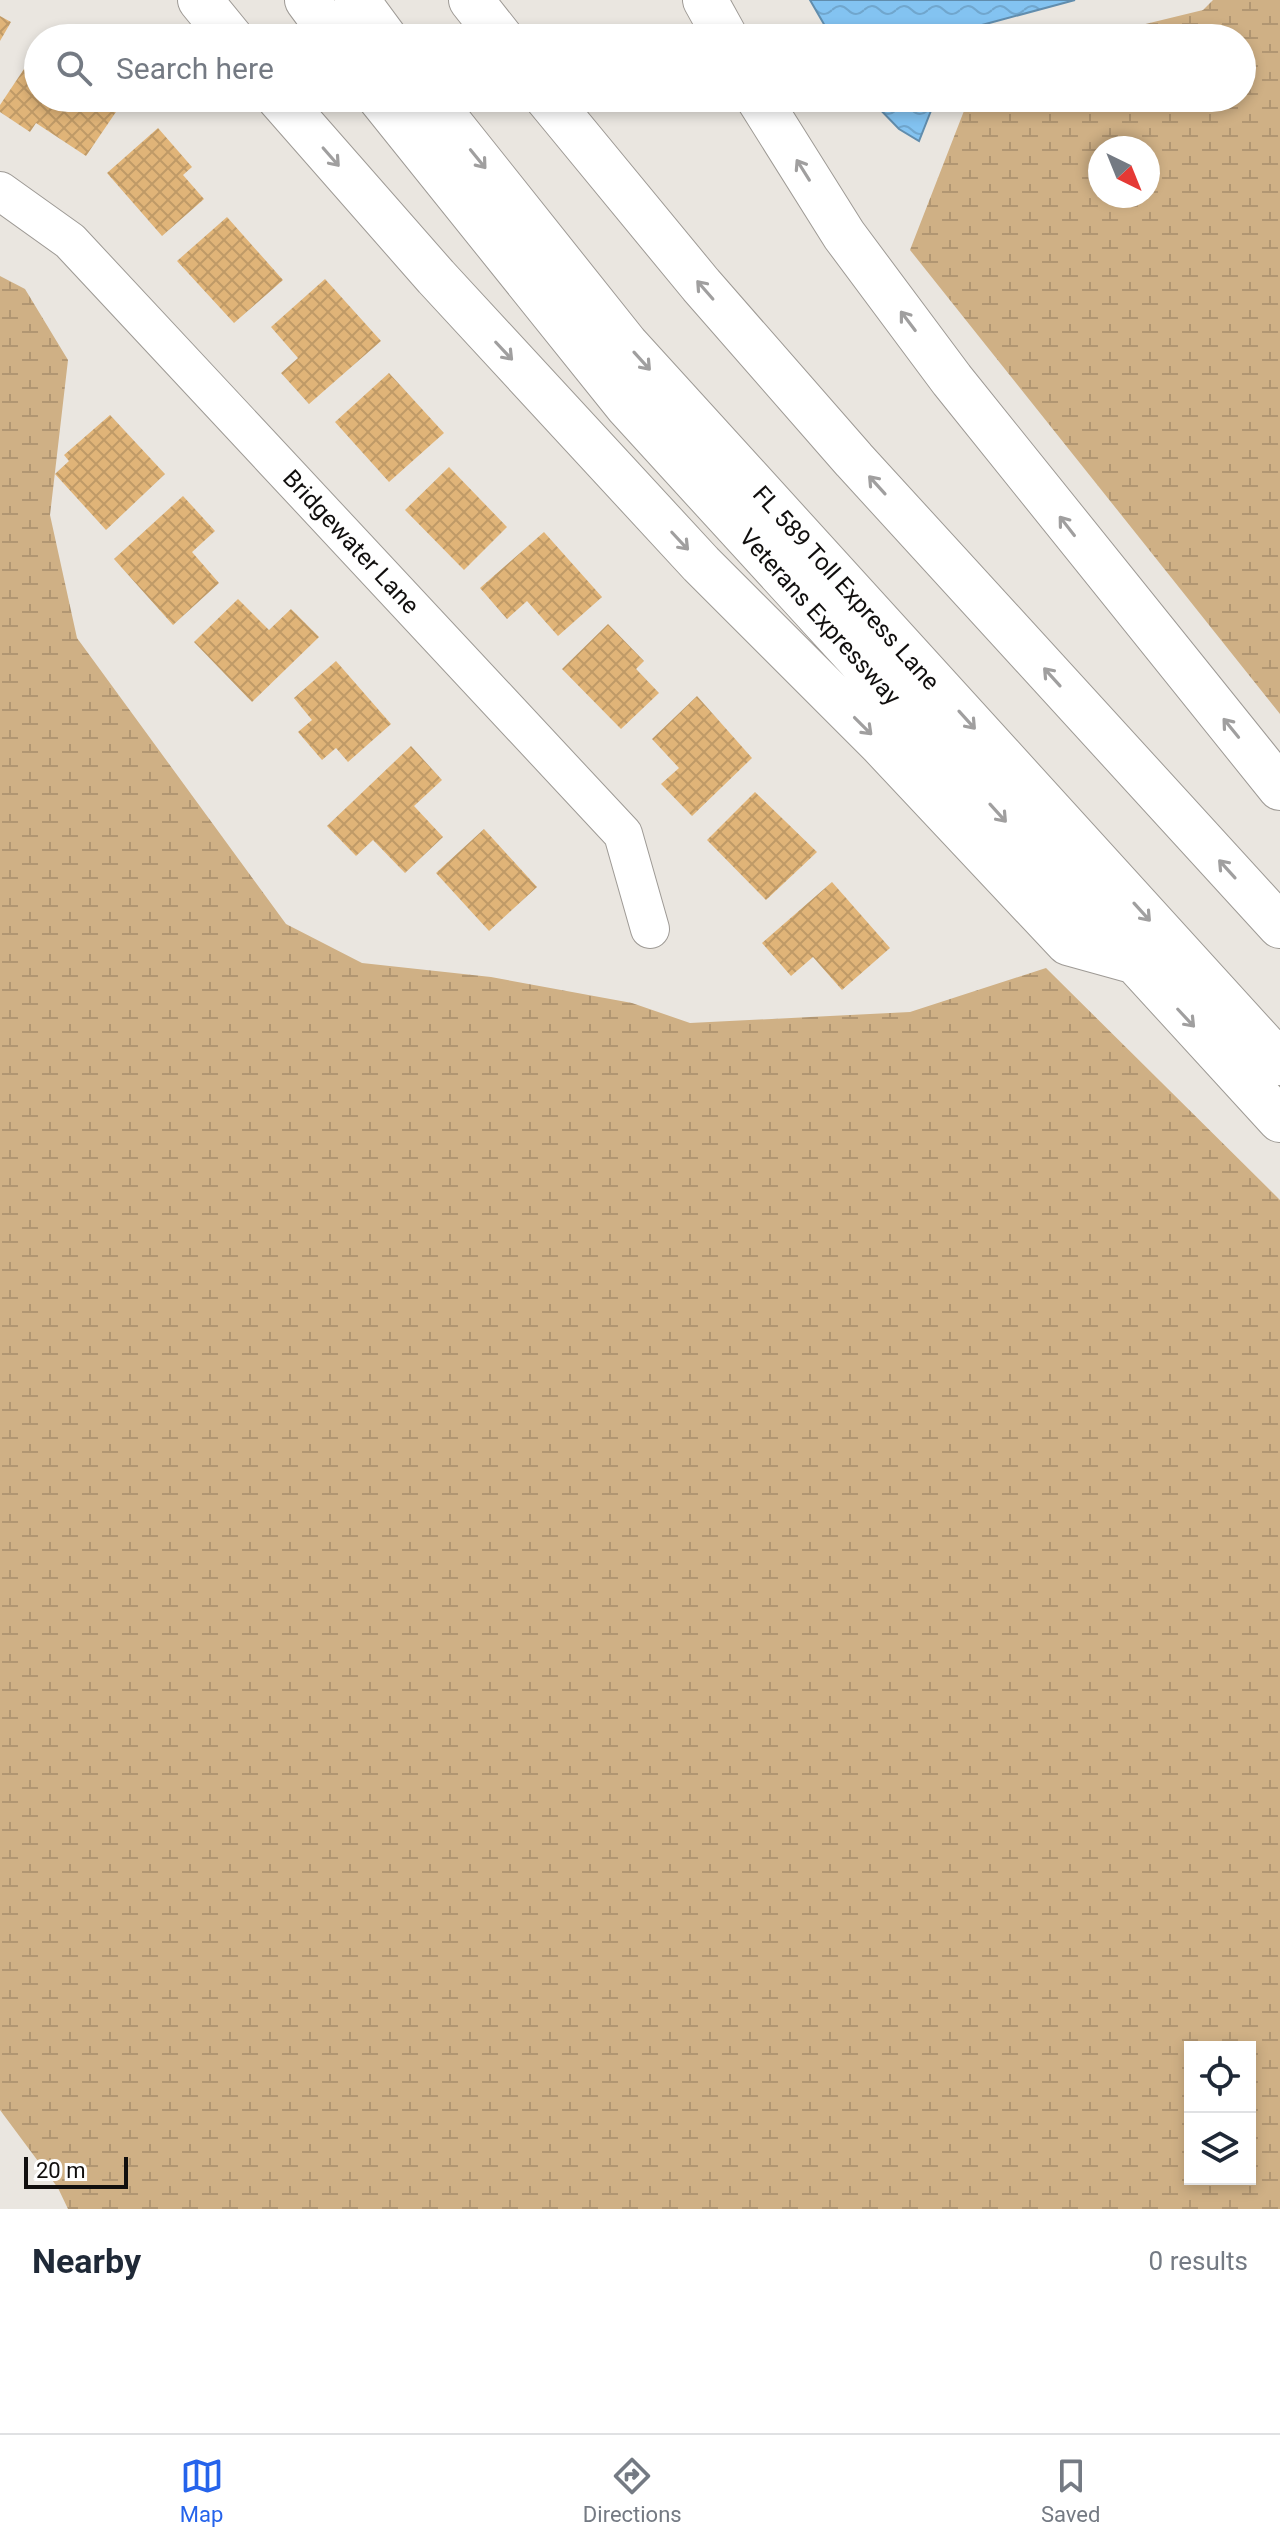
<!DOCTYPE html>
<style>
:root{--surface:#fff;--page:#f6f6f7;--text:#1f2937;--muted:#747a83;--line:#e0e1e3;--accent:#2563eb}
body{margin:0;font-family:Roboto,sans-serif;background:var(--page);color:var(--text)}
.controls{position:absolute;right:24px;bottom:24px;display:grid;overflow:hidden;border-radius:0px;box-shadow:0 4px 12px #0003}
.controls button{width:72px;height:72px;display:grid;place-items:center;padding:0;border:0;border-bottom:2px solid var(--line);background:var(--surface);color:var(--text);font:40px sans-serif}
.compass{position:absolute;left:1088px;top:136px;width:72px;height:72px;border-radius:50%;background:var(--surface);box-shadow:0 4px 12px #0003;rotate:137deg}
.scale{position:absolute;left:24px;bottom:20px;width:104px;box-sizing:border-box;padding-left:8px;border:4px solid #110f0e;border-top:0;font-size:22px;line-height:28px;white-space:nowrap;color:#110f0e;-webkit-text-stroke:6px #fff;paint-order:stroke}
.list{margin:0;padding:0;list-style:none}
h2{display:flex;justify-content:space-between;align-items:center;height:104px;margin:0;padding:0 32px;font-size:34px}
h2 small{font-size:26px;font-weight:400;color:var(--muted)}
.icon{flex:none;width:44px;height:44px;fill:none;stroke:currentColor;stroke-width:2;stroke-linecap:round;stroke-linejoin:round}
.map{position:relative;flex:none;width:1280px;height:2209px;overflow:hidden}
.search{position:absolute;background:var(--surface);box-shadow:0 4px 12px #0003;left:24px;right:24px;top:24px;height:88px;display:flex;align-items:center;gap:20px;box-sizing:border-box;padding:0 28px;border-radius:44px;color:var(--muted);font-size:30px}
.sheet{height:224px;background:var(--surface)}
nav{display:flex;justify-content:space-around;align-items:center;box-sizing:border-box;height:112px;border-top:2px solid var(--line);background:var(--surface);font-size:22px;color:var(--muted)}
nav a{display:grid;justify-items:center;gap:4px}
nav .on{color:var(--accent)}
.map>svg:first-child{display:block}
</style>
<div class="map">
<svg width="1280" height="2209" viewBox="0 0 1280 2209">
<defs>
<pattern id="wetland-marsh" width="20" height="14" patternUnits="userSpaceOnUse" patternTransform="scale(2)"><rect width="20" height="14" fill="#cfb085"/><path d="M1 5h8M5 5V1M11 12h8M15 12V8" fill="none" stroke="#b19672"/></pattern>
<pattern id="water-waves" width="16" height="10" patternUnits="userSpaceOnUse" patternTransform="scale(2)"><rect width="16" height="10" fill="#83c3f1"/><path d="M0 5q4-4 8 0t8 0" fill="none" stroke="#70a6cd"/></pattern>
<pattern id="building-cross-hatch" width="8" height="8" patternUnits="userSpaceOnUse" patternTransform="scale(2)"><rect width="8" height="8" fill="#e0b478"/><path d="M0 0l8 8M0 8l8-8" fill="none" stroke="#bf9a67"/></pattern>
</defs>
<rect width="100%" height="100%" fill="#eae6e0"/>
<path fill="url(#wetland-marsh)" fill-rule="evenodd" d="M1213,0H1280V714L910,250L969,98H1242V38H1088L1203,10ZM1100,148H1148V196H1100Z
M0,276L25,289L68,360L50,515L77,638L286,924L362,963L491,977L632,1003L690,1023L910,1012L1046,968L1280,1200V2209H68L58,2188L0,2110ZM1190,2047H1250V2179H1190Z"/>
<path fill="url(#water-waves)" stroke="#618dad" stroke-width="2" d="M810,0H1075L982,25L969,38H832Z
M869,98H936L919,141L899,129Z"/>
<path fill="url(#building-cross-hatch)" d="M0,16L11,22L0,41Z
M38,48V98H107L120,106L86,156L36,123L30,132L0,112V105Z
M158,128L192,167L183,175L204,199L162,236L107,173Z
M227,217L283,280L234,323L177,261Z
M325,279L381,341L309,404L281,373L298,358L271,327Z
M389,373L444,433L389,482L335,422Z
M110,415L165,474L106,530L55,474L69,461L64,455Z
M449,467L507,527L464,570L405,510Z
M183,496L215,531L192,552L219,583L173,625L114,559Z
M544,532L602,597L558,636L527,601L507,619L480,588Z
M238,599L269,630L291,609L319,637L252,702L194,642Z
M608,624L644,661L636,669L659,693L621,729L562,669Z
M336,661L391,724L348,762L336,748L322,760L298,732L312,720L294,698Z
M697,696L752,758L692,816L661,784L679,768L652,739Z
M411,746L442,780L414,806L443,837L405,873L373,840L356,856L327,826Z
M755,792L817,852L766,900L707,840Z
M484,829L537,887L489,931L436,873Z
M832,882L890,948L842,990L813,957L791,976L762,943Z"/>
<g fill="none" stroke-linecap="round" stroke-linejoin="round">
<defs>
<path id="street" d="M0,191L70,241L623,834L650,929"/>
<path id="highway" d="M200,0L231,38
M307,0L335,38
M357,0L385,38
M471,0L501,38
M705,0L726,38
M279,98L436,277L701,564L881,744L1068,943L1133,961
M380,98L628,407L1280,1120
M430,98L626,344L1280,1063
M547,98L701,285L854,460L1280,926
M758,98L844,235L952,380L1280,788"/>
</defs>
<use href="#street" stroke="#9e9a95" stroke-width="40"/>
<use href="#highway" stroke="#9e9a95" stroke-width="46"/>
<use href="#street" stroke="#fff" stroke-width="38"/>
<use href="#highway" stroke="#fff" stroke-width="44"/>
</g>
<defs><path id="oneway-shaft" d="M-6 0H5M1.5-3L5.5 0L1.5 3" fill="none" stroke-width="1.6" stroke-linecap="round" stroke-linejoin="round" transform="scale(2)"/></defs>
<g stroke="#a09f9f">
<use href="#oneway-shaft" transform="translate(331 157) rotate(49)"/>
<use href="#oneway-shaft" transform="translate(478 159) rotate(51)"/>
<use href="#oneway-shaft" transform="translate(803 170) rotate(-122)"/>
<use href="#oneway-shaft" transform="translate(705 290) rotate(-131)"/>
<use href="#oneway-shaft" transform="translate(908 321) rotate(-127)"/>
<use href="#oneway-shaft" transform="translate(504 351) rotate(47)"/>
<use href="#oneway-shaft" transform="translate(642 361) rotate(48)"/>
<use href="#oneway-shaft" transform="translate(877 485) rotate(-132)"/>
<use href="#oneway-shaft" transform="translate(1067 526) rotate(-128)"/>
<use href="#oneway-shaft" transform="translate(680 541) rotate(47)"/>
<use href="#oneway-shaft" transform="translate(1052 677) rotate(-132)"/>
<use href="#oneway-shaft" transform="translate(967 720) rotate(48)"/>
<use href="#oneway-shaft" transform="translate(863 726) rotate(45)"/>
<use href="#oneway-shaft" transform="translate(1231 728) rotate(-129)"/>
<use href="#oneway-shaft" transform="translate(998 813) rotate(48)"/>
<use href="#oneway-shaft" transform="translate(1227 869) rotate(-132)"/>
<use href="#oneway-shaft" transform="translate(1142 912) rotate(48)"/>
<use href="#oneway-shaft" transform="translate(1186 1018) rotate(47)"/>
</g>
<g text-anchor="middle" stroke-width="7" stroke-linejoin="round" paint-order="stroke">
<g font-size="24" fill="#110f0e" stroke="#fff">
<text transform="translate(351 542) rotate(47)" y="8">Bridgewater Lane</text>
<text transform="translate(846 588) rotate(48)" y="8">FL 589 Toll Express Lane</text>
<text transform="translate(820 617) rotate(48)" y="8">Veterans Expressway</text>
</g>
</g>
</svg>
<div class="controls">
<button><svg class="icon" aria-label="locate" viewBox="0 0 24 24"><circle cx="12" cy="12" r="6"/><path d="M12 2v4M12 18v4M2 12h4M18 12h4"/></svg></button>
<button><svg class="icon" aria-label="layers" viewBox="0 0 24 24"><path d="M12 4l9 5-9 5-9-5zM3 14l9 5 9-5"/></svg></button>
</div>
<svg class="compass" viewBox="-18 -18 36 36"><path d="M0-13l5 13h-10z" fill="#e53935"/><path d="M0 13l5-13h-10z" fill="#747a83"/></svg>
<div class="scale">20 m</div>
<div class="search"><svg class="icon" aria-label="search" viewBox="0 0 24 24"><circle cx="10" cy="10" r="6"/><path d="M15 15l6 6"/></svg>Search here</div>
</div>
<section class="sheet">
<h2>Nearby<small>0 results</small></h2>
<ul class="list">
</ul>
</section>
<nav>
<a class="on"><svg class="icon" aria-label="map" viewBox="0 0 24 24"><path d="M3 6l6-2 6 2 6-2v14l-6 2-6-2-6 2zM9 4v14M15 6v14"/></svg>Map</a>
<a><svg class="icon" aria-label="directions" viewBox="0 0 24 24"><path d="M12 3l9 9-9 9-9-9zM9 14v-3h6M13 9l2 2-2 2"/></svg>Directions</a>
<a><svg class="icon" aria-label="saved" viewBox="0 0 24 24"><path d="M7 4h10v16l-5-4-5 4z"/></svg>Saved</a>
</nav>
